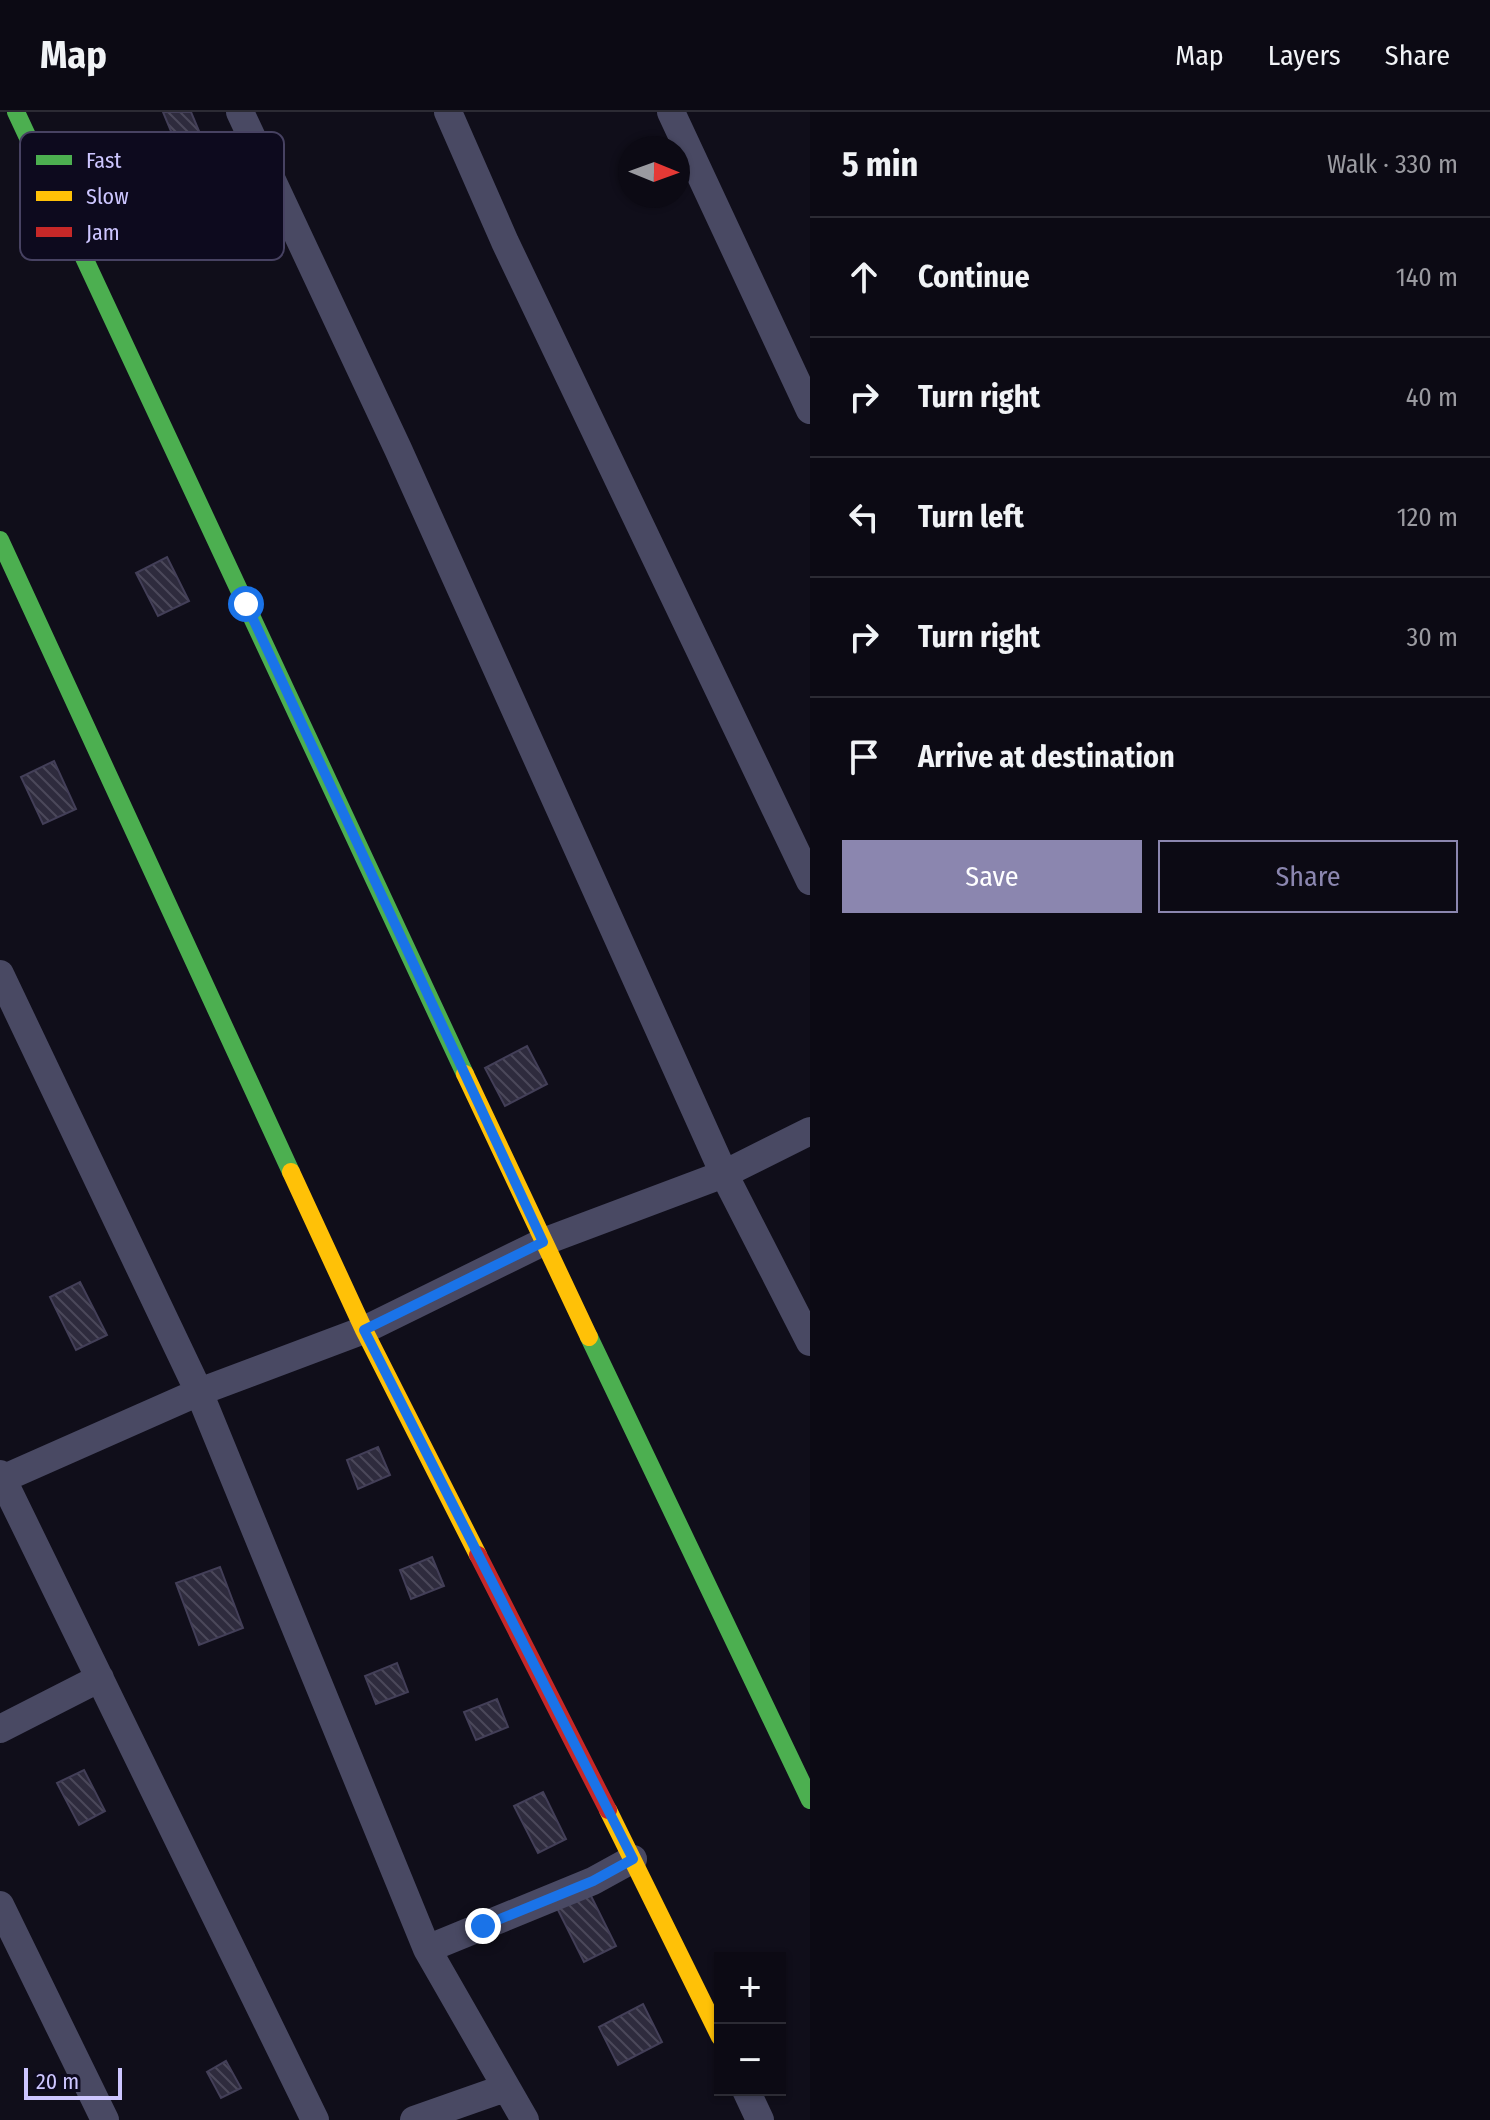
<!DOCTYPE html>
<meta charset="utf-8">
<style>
:root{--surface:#0c0a14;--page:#15131d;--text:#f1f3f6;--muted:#9a9aa0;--line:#2c2b34;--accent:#8b86af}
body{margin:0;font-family:"Fira Sans Condensed",sans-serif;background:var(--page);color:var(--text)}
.controls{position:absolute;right:24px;bottom:24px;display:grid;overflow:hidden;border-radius:0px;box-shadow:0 2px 6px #0004}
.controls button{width:72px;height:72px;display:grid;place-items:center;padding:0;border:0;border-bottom:2px solid var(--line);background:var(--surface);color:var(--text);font:40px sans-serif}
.compass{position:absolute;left:618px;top:24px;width:72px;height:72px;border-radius:50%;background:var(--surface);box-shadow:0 2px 6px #0004;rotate:91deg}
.scale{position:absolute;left:24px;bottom:20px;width:98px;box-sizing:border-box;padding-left:8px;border:4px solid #cdc6ff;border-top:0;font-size:22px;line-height:28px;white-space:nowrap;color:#cdc6ff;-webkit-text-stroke:6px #0d0a1e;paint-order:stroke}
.stop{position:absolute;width:24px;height:24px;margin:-18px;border:6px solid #1a73e8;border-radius:50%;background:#fff}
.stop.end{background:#1a73e8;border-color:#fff;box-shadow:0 2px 8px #0008}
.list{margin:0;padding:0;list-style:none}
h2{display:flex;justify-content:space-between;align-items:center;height:104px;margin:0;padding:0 32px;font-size:34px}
h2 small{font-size:26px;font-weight:400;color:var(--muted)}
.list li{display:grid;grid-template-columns:52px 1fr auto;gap:24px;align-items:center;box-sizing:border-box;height:120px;padding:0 32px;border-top:2px solid var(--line)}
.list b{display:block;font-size:30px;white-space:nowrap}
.list em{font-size:26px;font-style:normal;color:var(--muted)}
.actions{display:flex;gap:16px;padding:24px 32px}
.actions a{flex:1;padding:18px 0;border:2px solid var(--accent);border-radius:0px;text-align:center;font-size:28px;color:var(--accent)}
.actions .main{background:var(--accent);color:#fff}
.icon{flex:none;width:44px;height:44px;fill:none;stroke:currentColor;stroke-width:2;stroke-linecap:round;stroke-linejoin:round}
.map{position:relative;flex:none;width:810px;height:2008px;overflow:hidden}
header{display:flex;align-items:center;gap:48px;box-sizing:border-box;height:112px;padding:0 40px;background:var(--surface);border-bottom:2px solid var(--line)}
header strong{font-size:38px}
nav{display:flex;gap:44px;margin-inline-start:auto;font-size:28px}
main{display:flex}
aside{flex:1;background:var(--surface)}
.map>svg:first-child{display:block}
</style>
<header>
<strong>Map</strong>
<nav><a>Map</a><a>Layers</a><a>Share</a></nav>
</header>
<main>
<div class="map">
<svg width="810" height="2008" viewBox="0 0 810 2008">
<defs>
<pattern id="building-back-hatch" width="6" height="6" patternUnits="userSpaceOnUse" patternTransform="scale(2)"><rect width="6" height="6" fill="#2e2b3d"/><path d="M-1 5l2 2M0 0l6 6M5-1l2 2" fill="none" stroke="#4b485a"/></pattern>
</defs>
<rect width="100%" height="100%" fill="#100e1a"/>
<path fill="url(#building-back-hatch)" stroke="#433f58" stroke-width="2" d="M163,0H191L209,43L185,53Z
M167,445L189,489L158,504L136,461Z
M54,649L76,697L43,712L21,665Z
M527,934L547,972L505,994L485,956Z
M80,1170L107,1223L76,1238L50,1185Z
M378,1335L390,1363L358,1377L347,1348Z
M432,1445L444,1474L411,1487L400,1458Z
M220,1455L243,1516L199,1533L176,1471Z
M397,1551L408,1580L376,1592L365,1564Z
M497,1587L508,1615L476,1628L464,1600Z
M84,1658L105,1699L79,1713L57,1671Z
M543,1680L566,1727L538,1741L514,1694Z
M588,1778L616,1834L584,1850L556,1794Z
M643,1892L662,1930L618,1953L599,1915Z
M226,1949L241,1976L221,1986L207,1960Z"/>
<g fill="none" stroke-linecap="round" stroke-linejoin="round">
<path stroke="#494963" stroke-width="28" d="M240,0L398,337L724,1062L810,1230
M448,0L505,130L810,769
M671,0L810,298
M0,862L199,1280L427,1837L525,2008
M0,1362L315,2008
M0,1368L199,1280L364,1218L543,1130L724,1062L810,1019
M0,1617L100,1566
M0,1793L105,2008
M427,1837L593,1769L633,1747
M746,1978L760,2008
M414,2008L505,1976"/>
<path stroke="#4caf50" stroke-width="18" d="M16,0L465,962
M0,428L291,1060
M589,1225L810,1688"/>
<path stroke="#ffc107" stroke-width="18" d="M465,962L589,1225
M291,1060L364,1218L478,1443
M608,1698L720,1925"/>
<path stroke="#c62828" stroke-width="18" d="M478,1443L608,1698"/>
</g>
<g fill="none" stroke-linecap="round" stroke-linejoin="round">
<path stroke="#1a73e8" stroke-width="10" d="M246,492L543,1130L364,1218L633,1747L593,1769L483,1814"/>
</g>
<rect x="20" y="20" width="264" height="128" rx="12" fill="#0d0a1e" stroke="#474262" stroke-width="2"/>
<rect x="36" y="43" width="36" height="10" fill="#4caf50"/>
<rect x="36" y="79" width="36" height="10" fill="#ffc107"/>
<rect x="36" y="115" width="36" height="10" fill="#c62828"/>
<g font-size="22" fill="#cdc6ff">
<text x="86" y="56">Fast</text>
<text x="86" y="92">Slow</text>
<text x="86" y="128">Jam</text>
</g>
</svg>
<div class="controls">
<button>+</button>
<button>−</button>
</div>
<svg class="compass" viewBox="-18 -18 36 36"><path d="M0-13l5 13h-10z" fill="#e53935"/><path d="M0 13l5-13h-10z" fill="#9a9aa0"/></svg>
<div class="scale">20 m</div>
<div class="stop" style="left:246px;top:492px"></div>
<div class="stop end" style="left:483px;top:1814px"></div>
</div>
<aside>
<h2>5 min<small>Walk · 330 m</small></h2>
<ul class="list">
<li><svg class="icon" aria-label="ahead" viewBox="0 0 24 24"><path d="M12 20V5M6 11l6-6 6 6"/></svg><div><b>Continue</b></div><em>140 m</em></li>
<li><svg class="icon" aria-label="right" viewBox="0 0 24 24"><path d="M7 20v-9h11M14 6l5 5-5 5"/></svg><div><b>Turn right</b></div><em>40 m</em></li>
<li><svg class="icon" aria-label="left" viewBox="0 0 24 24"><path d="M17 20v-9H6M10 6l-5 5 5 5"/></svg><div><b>Turn left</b></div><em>120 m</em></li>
<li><svg class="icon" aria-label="right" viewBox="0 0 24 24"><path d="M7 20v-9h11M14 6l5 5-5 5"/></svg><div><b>Turn right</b></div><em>30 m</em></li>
<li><svg class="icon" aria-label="arrive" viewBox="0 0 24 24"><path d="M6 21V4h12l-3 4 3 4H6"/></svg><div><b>Arrive at destination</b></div></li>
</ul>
<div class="actions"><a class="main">Save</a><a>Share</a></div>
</aside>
</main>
